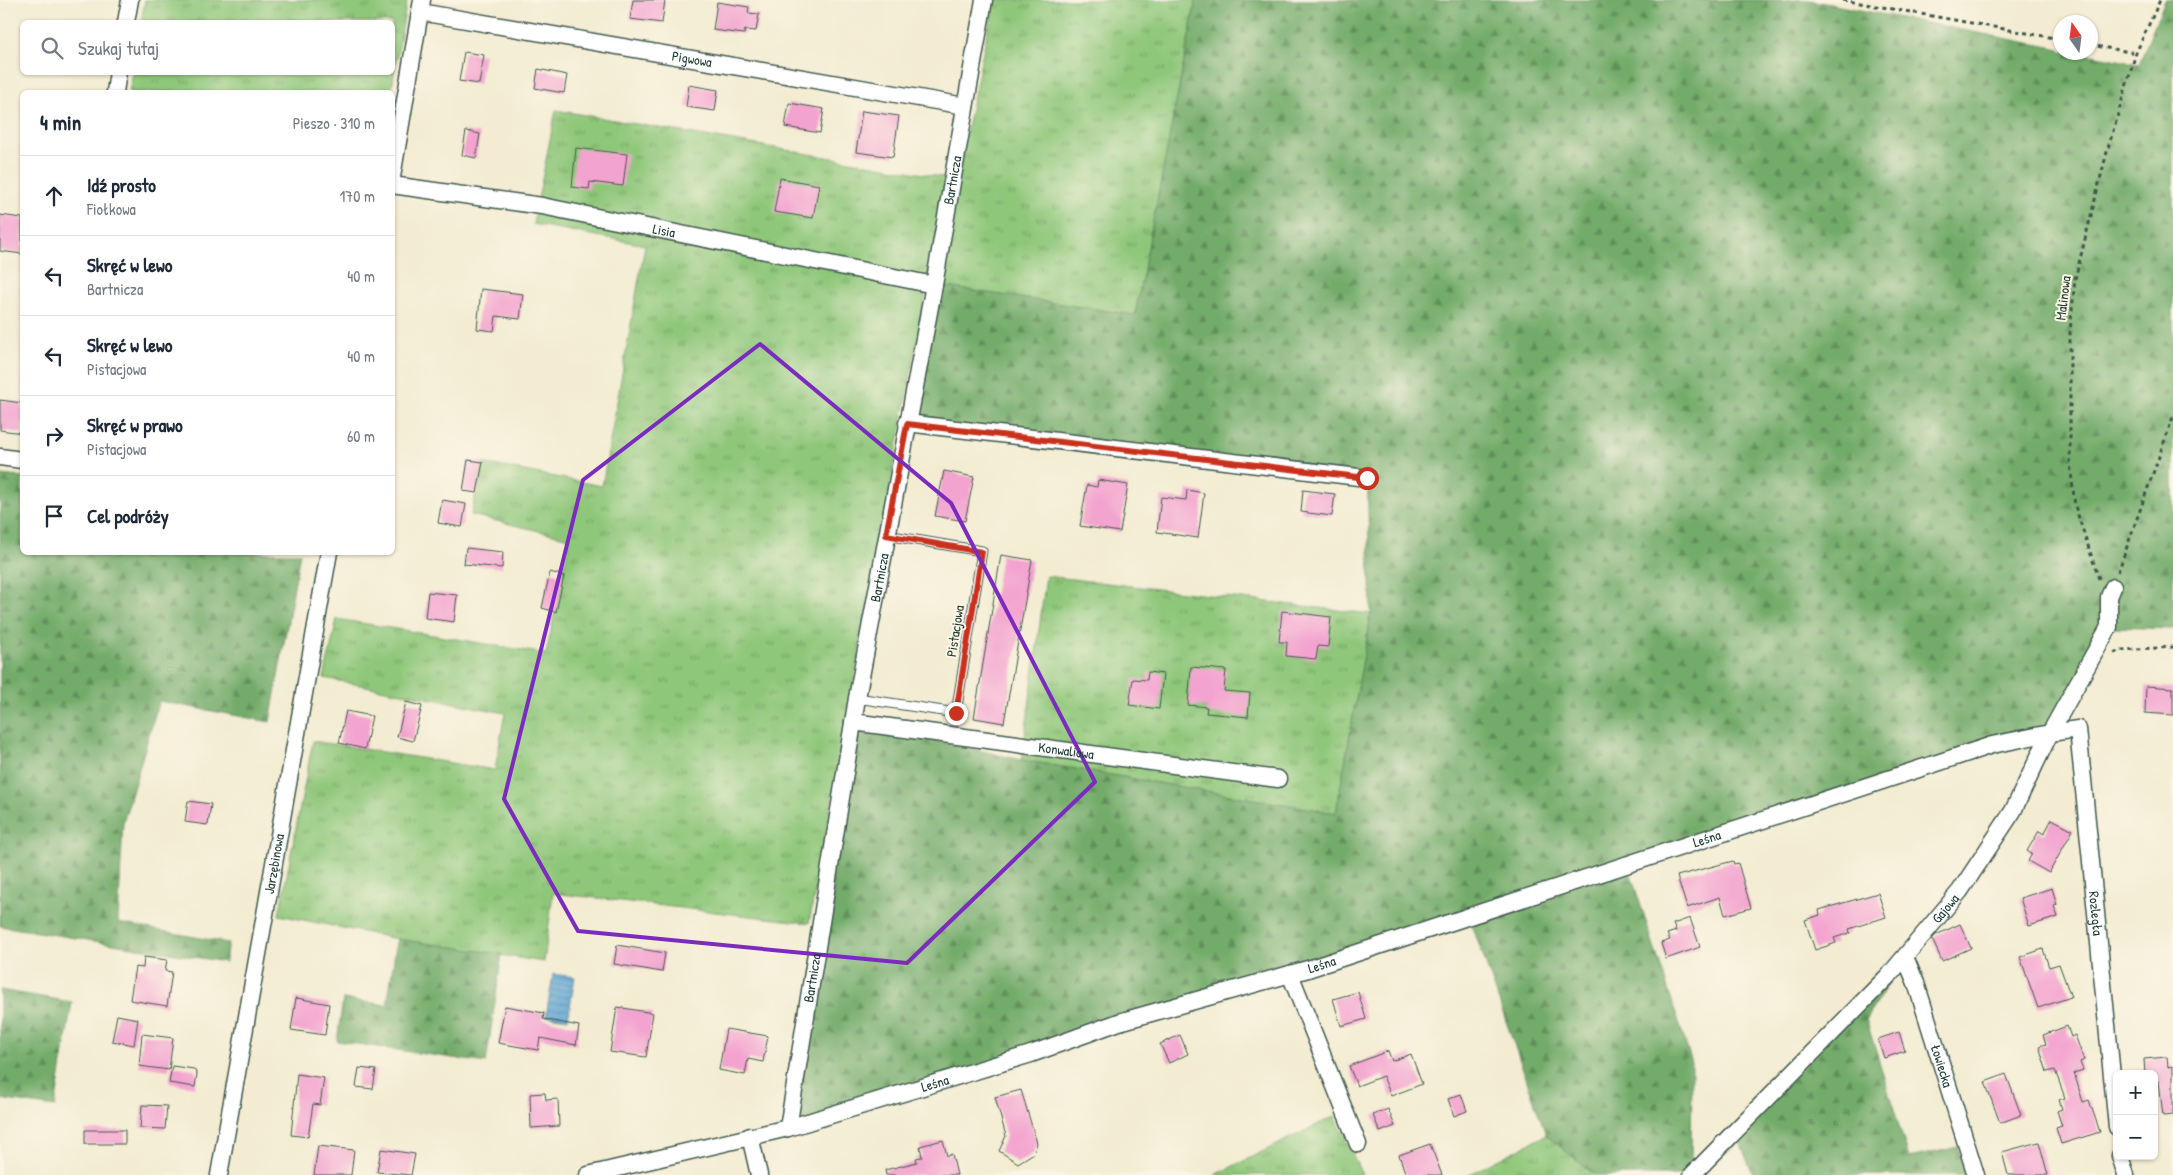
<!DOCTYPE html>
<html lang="pl">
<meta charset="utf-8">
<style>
:root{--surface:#fff;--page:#f2f2f3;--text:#1f2937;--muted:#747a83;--line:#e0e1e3}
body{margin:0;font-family:"Patrick Hand",sans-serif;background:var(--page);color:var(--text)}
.controls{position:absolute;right:15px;bottom:15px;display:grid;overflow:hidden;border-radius:8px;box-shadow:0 1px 4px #0004}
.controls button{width:45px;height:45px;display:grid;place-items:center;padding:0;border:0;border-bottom:1px solid var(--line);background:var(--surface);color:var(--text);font:25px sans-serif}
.compass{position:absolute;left:2053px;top:15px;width:45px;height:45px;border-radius:50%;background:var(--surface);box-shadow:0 1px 4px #0004;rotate:346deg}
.stop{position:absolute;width:15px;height:15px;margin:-11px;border:4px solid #c8321e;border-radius:50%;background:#fff}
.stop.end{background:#c8321e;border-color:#fff;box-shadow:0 1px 5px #0008}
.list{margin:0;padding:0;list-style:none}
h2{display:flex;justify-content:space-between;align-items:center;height:65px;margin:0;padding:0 20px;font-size:21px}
h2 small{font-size:16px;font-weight:400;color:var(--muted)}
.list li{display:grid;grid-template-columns:32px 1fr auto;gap:15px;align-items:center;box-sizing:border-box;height:80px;padding:0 20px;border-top:1px solid var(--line)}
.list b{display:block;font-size:19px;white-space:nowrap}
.list p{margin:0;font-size:16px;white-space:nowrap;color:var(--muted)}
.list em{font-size:16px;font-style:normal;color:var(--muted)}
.icon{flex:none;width:28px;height:28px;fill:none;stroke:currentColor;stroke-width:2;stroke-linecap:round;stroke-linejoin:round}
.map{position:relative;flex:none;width:2173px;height:1175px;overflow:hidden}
.search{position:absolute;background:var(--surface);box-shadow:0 1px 4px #0004;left:20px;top:20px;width:375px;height:55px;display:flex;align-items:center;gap:12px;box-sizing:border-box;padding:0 18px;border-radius:8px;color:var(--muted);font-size:19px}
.panel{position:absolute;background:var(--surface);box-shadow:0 1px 4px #0004;left:20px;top:90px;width:375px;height:465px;border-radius:8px}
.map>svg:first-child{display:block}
</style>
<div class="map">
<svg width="2173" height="1175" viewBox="0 0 2173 1175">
<defs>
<pattern id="grass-tufts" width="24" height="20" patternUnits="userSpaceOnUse" patternTransform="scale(1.25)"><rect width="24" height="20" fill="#8fc77a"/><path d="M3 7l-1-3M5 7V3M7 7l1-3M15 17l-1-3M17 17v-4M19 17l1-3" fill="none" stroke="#74a365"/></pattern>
<pattern id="forest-firs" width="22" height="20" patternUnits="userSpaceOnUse" patternTransform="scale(1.25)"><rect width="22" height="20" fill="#73ac6a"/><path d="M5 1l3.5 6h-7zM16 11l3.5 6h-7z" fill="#5e8d58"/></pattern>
<pattern id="water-rules" width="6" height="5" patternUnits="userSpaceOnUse" patternTransform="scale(1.25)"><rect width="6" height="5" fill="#5ea5d4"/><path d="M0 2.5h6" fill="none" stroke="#4d88ad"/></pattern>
</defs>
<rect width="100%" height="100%" fill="#fcf5e5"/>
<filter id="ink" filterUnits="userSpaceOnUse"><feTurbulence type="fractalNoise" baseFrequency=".02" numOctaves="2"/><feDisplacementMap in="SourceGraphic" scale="10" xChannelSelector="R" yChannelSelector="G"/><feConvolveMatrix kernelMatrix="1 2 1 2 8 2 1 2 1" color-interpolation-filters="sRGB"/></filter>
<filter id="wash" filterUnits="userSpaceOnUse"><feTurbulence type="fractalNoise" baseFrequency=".0096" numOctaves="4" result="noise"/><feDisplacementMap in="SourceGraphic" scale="20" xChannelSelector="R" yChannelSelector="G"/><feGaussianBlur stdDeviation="1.12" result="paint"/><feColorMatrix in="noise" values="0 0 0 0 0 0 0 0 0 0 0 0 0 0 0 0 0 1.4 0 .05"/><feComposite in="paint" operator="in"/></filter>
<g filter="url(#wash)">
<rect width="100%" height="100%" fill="#f3ecd2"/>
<path fill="url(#grass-tufts)" stroke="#578257" d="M145,0H407L391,92H129L133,73L392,72V22H141Z
M994,0H1196L1135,315L934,285Z
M556,110L947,178L809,923L553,893L544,962L397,939L279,915L313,741L495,770L505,713L324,678L337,619L546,654L570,538L471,515L483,463L602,486L645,245L533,224Z
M1046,576L1371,614L1336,813L1022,760Z
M1335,1116L1362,1175H1215Z
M1546,1135L1595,1175H1468Z"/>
<path fill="url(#forest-firs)" stroke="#49744f" d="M1196,0H1809L2060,49V52L2081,53L2139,64L2165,0H2173V629L2109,627L2050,733L1628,866L1692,1063L1691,1175H1595L1546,1135L1469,916L788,1128L853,722L1022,760L1336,813L1371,614L1367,478L907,423L934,285L1135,315Z
M0,475L22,477V552L300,553L270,722L159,701L123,823L118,923L228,943L225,962L0,926Z
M397,939L502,954L486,1063L337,1041L343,999L387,1005Z
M1905,957L1866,1019L1909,1158L1958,1147L1966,1175H1753L1740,1142L1693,1175Z
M0,990L72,1002L55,1107L0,1099Z"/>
<path fill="url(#water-rules)" stroke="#3e7184" d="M553,974L575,977L568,1019L546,1016Z"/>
<g id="blocks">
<path fill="#f3a3cf" d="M633,0H665L662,23L630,19Z
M717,2L749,7L748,13L759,14L756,31L745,30L744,34L713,30Z
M464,52L484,55L479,84L459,81Z
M538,69L567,75L564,93L535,88Z
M689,85L718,90L715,111L686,107Z
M789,103L824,109L820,133L785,127Z
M862,111L899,116L893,157L856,152Z
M466,131L480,134L476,158L462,155Z
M576,148L627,154L623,186L590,182L589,189L572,187Z
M780,178L819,185L813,218L774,212Z
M0,215L22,218V254L0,251Z
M481,289L523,294L520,319L496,316L494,331L477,329Z
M0,400L22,403V433L0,430Z
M468,460L483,462L477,493L463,491Z
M944,471L974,477L965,521L935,516Z
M1098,480L1128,485L1120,532L1080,526L1087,485L1097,487Z
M1187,490L1204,493L1198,538L1157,532L1161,497L1186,500Z
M1303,490L1335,494L1332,516L1301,512Z
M442,500L466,504L462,527L438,523Z
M466,548L503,552L502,568L464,564Z
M1001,555L1032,560L1004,723L974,718Z
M550,572L564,576L556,612L542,608Z
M428,592L457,595L454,622L425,618Z
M1282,611L1331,617L1328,647L1318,646L1316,659L1286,656L1287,642H1279Z
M1191,667L1226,670L1224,691L1250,693L1248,717L1206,713L1207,707L1188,705Z
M1148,672L1163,674L1159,709L1129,705L1133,679L1147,680Z
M2146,686L2173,688V715L2145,713Z
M406,702L422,706L413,741L397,737Z
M346,711L372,716L365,749L339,743Z
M188,801L211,804L208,825L185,822Z
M2052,819L2073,830L2049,873L2028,861L2032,854L2027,851L2039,831L2044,834Z
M1733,861L1734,864L1738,863L1751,908L1725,915L1720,897L1687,908L1677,876Z
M2052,888L2057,905L2054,906L2058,917L2029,926L2020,898Z
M1878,893L1886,917L1849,929L1850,933L1834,938L1836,943L1815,950L1805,920L1820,915L1819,910Z
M1690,918L1700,947L1666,959L1661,943L1670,940L1667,934L1676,931L1673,924Z
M1960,924L1971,948L1942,961L1932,939L1936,935Z
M617,945L665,953L662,972L614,964Z
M2043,949L2049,967L2059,964L2071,997L2038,1008L2020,957Z
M144,957L167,960L165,971L172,972L167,1006L130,1000L135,967L143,968Z
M1358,992L1366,1019L1341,1026L1333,999Z
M296,998L329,1004L325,1035L291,1030Z
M505,1006L544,1013L543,1019L579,1026L576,1045L540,1038L538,1050L498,1043Z
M617,1007L653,1013L646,1057L610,1052Z
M117,1015L138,1019L134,1045L112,1041Z
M2067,1026L2071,1037L2075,1035L2084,1060L2080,1062L2083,1070L2074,1073L2083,1102L2089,1100L2100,1132L2061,1144L2056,1128L2062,1126L2057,1111L2062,1109L2059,1100L2065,1098L2055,1070L2047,1072L2039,1046L2046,1044L2043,1035Z
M726,1029L768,1036L763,1062L748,1059L745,1075L719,1070Z
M1899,1032L1905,1051L1884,1058L1878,1039Z
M142,1034L173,1038L169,1070L139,1066Z
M1180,1035L1188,1054L1169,1063L1160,1044Z
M1388,1051L1392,1061L1411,1054L1422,1084L1391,1096L1383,1076L1357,1086L1349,1066Z
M2167,1057L2168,1067L2173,1066V1115L2163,1116L2159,1081L2154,1082V1074H2145L2144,1059Z
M172,1066L194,1069L197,1074L195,1087L169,1083Z
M359,1068L376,1070L373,1089L356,1087Z
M297,1074L324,1078L320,1105L313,1104L308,1137L291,1135Z
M2006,1074L2021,1115L2000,1123L1985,1082Z
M1021,1090L1037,1143L1034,1153L1018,1163L999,1151L1006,1136L995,1097Z
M545,1093L546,1100L558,1099L559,1126L531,1128L530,1094Z
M1461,1094L1467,1111L1454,1116L1448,1099Z
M142,1105L167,1106L165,1129L140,1128Z
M1388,1109L1395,1126L1380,1132L1373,1115Z
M85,1130H125V1144H85Z
M943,1140L947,1156L952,1154L957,1175H886L885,1170L917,1162L916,1158L922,1157L920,1146Z
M2039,1142L2048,1175H2008L2002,1152Z
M1430,1144L1442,1175H1406L1399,1155Z
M318,1146L354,1150L351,1175H314Z
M381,1149L415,1154L411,1175L377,1172Z"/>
</g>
</g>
<g filter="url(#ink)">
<use href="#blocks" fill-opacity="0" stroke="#3f574c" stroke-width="1"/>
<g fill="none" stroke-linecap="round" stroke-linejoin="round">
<defs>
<path id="service" d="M857,698L956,713L982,551L886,535"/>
<g id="minor">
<path id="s1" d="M420,12L965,106"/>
<path d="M126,22L130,0"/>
<path d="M115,92L118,72"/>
<path d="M392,177L422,0"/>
<path id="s2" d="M392,185L542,206L934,285"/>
<path d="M907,423L1367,478"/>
<path d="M0,457L22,460"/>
<path id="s3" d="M853,722L1278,779"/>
<path id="s4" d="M1905,957L1916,983L1976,1175"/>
<path d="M1290,974L1358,1144"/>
<path id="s5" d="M788,1128L857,698L934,285L984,0"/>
<path d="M750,1136L759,1175"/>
<path d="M2120,1156L2126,1175"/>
<path id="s6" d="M219,1175L329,552"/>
<path id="s7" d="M588,1175L788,1128L1031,1054L1119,1022L1308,969L1992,745L2050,733L2078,729L2117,1127"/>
<path id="s8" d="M1692,1175L1891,973L1960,891L2013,811L2050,733L2109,627V597L2113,587"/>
</g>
</defs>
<use href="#service" stroke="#3f574c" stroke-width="11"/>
<use href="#minor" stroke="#3f574c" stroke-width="19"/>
<path stroke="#3f574c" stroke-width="3" stroke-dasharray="4 4" stroke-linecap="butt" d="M1843,0L2060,39
M2090,45L2136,53
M2118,572L2173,417
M2099,579L2075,506L2070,463V332L2075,279L2108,148L2136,53L2160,0
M2114,653L2121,650L2173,647"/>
<use href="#service" stroke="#fff" stroke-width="9"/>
<use href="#minor" stroke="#fff" stroke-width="16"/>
</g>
</g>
<g fill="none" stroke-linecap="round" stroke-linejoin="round" filter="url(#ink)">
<path stroke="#c8321e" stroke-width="6" d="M956,713L982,552L886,535L907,424L1367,478"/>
</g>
<path fill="none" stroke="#7b2cbf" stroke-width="4" stroke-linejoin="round" d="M760,344L951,503L1095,782L907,963L578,931L504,799L583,480Z"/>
<g text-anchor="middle" stroke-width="4" stroke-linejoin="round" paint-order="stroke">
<g font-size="14" fill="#1f3d34" stroke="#fcf5e5">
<text dy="5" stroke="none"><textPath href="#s1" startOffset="276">Pigwowa</textPath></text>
<text dy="5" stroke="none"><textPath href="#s5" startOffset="962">Bartnicza</textPath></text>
<text dy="5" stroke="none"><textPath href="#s2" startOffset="276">Lisia</textPath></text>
<text transform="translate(2063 298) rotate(-83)" y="5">Malinowa</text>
<text dy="5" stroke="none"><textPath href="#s5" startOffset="558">Bartnicza</textPath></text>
<text transform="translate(955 631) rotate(-81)" y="5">Pistacjowa</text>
<text dy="5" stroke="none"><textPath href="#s3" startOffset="215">Konwaliowa</textPath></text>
<text dy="5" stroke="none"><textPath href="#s7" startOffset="1169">Leśna</textPath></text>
<text dy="5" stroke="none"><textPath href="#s6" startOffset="316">Jarzębinowa</textPath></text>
<text dy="5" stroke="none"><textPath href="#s8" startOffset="368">Gajowa</textPath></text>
<text dy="5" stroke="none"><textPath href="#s7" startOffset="1742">Rozległa</textPath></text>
<text dy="5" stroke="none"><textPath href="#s7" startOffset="764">Leśna</textPath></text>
<text dy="5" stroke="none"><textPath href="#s5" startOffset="152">Bartnicza</textPath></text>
<text dy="5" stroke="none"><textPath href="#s4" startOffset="115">Łowiecka</textPath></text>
<text dy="5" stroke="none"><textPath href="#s7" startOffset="359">Leśna</textPath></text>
</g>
</g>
</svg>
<div class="controls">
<button>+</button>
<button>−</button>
</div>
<svg class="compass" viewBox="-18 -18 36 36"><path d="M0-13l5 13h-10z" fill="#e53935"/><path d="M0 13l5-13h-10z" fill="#747a83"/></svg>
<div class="stop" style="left:1367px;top:478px"></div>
<div class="stop end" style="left:956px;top:713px"></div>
<div class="search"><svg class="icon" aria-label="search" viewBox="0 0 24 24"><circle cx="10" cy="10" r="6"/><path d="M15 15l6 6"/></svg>Szukaj tutaj</div>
<section class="panel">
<h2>4 min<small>Pieszo · 310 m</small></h2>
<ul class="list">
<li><svg class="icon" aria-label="ahead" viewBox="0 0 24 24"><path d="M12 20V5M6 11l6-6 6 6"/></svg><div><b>Idź prosto</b><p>Fiołkowa</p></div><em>170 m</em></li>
<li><svg class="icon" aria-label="left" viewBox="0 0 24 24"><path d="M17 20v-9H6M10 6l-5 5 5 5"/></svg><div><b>Skręć w lewo</b><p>Bartnicza</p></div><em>40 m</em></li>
<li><svg class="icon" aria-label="left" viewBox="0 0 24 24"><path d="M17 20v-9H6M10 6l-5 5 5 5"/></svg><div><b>Skręć w lewo</b><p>Pistacjowa</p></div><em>40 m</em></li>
<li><svg class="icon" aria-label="right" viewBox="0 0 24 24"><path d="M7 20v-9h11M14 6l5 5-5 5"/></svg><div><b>Skręć w prawo</b><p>Pistacjowa</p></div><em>60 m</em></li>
<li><svg class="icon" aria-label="arrive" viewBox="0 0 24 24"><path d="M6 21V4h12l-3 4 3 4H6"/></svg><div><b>Cel podróży</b></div></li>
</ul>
</section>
</div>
